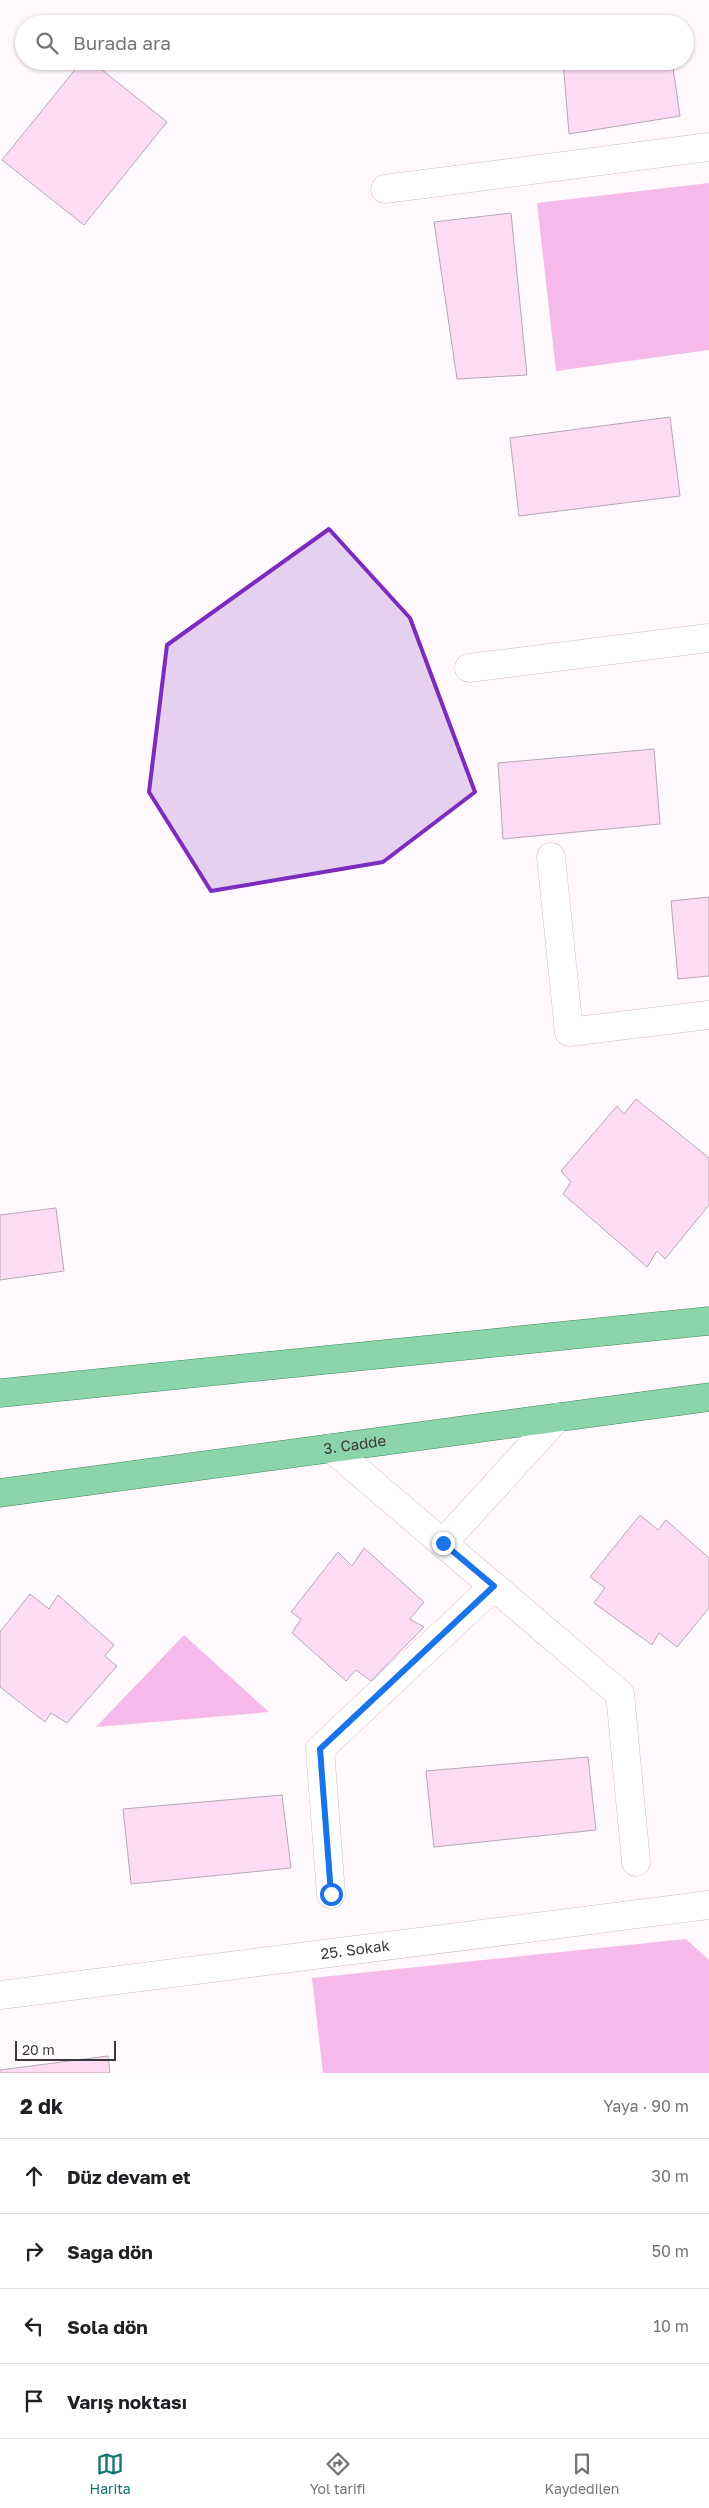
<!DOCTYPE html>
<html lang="tr">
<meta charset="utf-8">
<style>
:root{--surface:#fff;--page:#f2f2f2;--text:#202124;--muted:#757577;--line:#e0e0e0;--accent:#0f766e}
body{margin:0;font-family:"Golos Text",sans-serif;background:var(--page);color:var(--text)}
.scale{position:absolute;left:15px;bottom:12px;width:101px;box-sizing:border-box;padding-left:5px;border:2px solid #3c373b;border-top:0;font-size:14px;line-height:18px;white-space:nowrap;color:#3c373b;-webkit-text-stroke:4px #fff;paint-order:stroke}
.stop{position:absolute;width:15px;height:15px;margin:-11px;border:4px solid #1a73e8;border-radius:50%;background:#fff}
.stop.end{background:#1a73e8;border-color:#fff;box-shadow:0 1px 5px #0008}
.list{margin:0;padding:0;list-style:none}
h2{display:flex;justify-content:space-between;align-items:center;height:65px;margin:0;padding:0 20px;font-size:21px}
h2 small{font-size:16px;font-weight:400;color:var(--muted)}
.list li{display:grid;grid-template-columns:32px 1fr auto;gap:15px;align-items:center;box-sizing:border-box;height:75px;padding:0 20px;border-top:1px solid var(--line)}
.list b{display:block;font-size:19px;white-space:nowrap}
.list em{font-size:16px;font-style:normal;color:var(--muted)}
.icon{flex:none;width:28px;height:28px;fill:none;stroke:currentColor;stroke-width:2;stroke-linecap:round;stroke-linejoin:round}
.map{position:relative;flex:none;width:709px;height:2073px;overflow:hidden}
.search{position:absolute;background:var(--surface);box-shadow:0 1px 4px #0004;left:15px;right:15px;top:15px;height:55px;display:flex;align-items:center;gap:12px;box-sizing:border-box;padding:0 18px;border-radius:28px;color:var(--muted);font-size:19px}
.sheet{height:365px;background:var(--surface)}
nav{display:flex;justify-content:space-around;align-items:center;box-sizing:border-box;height:70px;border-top:1px solid var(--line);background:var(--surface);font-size:14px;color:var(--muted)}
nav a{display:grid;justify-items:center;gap:2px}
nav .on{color:var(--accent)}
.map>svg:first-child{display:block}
</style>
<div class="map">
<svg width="709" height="2073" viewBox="0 0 709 2073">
<rect width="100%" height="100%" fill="#fff9fd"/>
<path fill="#f6baea" d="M709,183V350L556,371L537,203Z
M184,1635L269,1712L96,1727Z
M686,1939L709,1960V2073H323L312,1978Z"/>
<path fill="#fbdcf4" stroke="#b6a9b3" d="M82,61H91L167,122L84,225L2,160Z
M563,61H672L680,116L569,134Z
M511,213L527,375L457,379L434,222Z
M670,417L680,496L519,516L510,438Z
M654,749L660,824L503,839L498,763Z
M709,897V976L678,979L671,901Z
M636,1099L709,1158V1205L665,1259L657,1251L647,1267L563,1194L571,1182L561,1171L617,1106L624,1114Z
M56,1208L64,1271L0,1280V1215Z
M640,1515L658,1530L666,1520L709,1558V1608L677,1647L659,1633L652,1645L594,1603L605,1588L590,1577Z
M364,1548L424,1602L410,1619L424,1627L371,1681L356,1670L346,1681L292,1633L301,1619L291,1612L338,1552L352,1566Z
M30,1594L49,1609L58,1595L114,1645L105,1656L117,1666L67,1723L51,1713L45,1722L0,1687V1632Z
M588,1757L596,1830L434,1847L426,1771Z
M282,1795L291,1868L131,1884L123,1809Z
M108,2056L110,2073H0V2070Z"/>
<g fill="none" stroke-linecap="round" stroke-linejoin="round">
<defs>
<g id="minor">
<path d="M385,189L709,147"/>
<path d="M469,668L709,638"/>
<path d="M551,857L569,1032L709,1015"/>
<path d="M331,1448L620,1694L636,1862"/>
<path d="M443,1543L558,1417"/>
<path d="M331,1894L320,1749L494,1586"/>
<path id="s1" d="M0,1995L709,1905"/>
</g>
<g id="major">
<path d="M0,1393L709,1321"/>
<path id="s2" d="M0,1493L709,1397"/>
</g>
</defs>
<use href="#minor" stroke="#cbbfc8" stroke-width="29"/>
<use href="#major" stroke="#3e8c5e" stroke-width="29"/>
<use href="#minor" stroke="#fff" stroke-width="28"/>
<use href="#major" stroke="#8cd5aa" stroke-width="28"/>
</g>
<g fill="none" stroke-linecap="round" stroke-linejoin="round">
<path stroke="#1a73e8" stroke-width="6" d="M331,1894L320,1749L494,1586L443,1543"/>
</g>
<path fill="#7b2cbf" fill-opacity="0.2" stroke="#7b2cbf" stroke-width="4" stroke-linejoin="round" d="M329,529L410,618L475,792L383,862L211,891L149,792L167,645Z"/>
<g text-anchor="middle" stroke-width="5" stroke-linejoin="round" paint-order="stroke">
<g font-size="15" fill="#3c373b" stroke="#fff">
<text dy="5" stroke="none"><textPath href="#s2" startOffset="358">3. Cadde</textPath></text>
<text dy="5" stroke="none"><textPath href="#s1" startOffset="358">25. Sokak</textPath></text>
</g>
</g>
</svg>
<div class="scale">20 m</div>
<div class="stop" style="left:331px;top:1894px"></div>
<div class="stop end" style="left:443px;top:1543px"></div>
<div class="search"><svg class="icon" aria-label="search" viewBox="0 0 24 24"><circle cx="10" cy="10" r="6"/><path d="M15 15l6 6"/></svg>Burada ara</div>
</div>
<section class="sheet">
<h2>2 dk<small>Yaya · 90 m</small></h2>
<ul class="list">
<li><svg class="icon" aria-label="ahead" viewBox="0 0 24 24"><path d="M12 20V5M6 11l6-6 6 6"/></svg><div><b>Düz devam et</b></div><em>30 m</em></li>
<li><svg class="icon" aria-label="right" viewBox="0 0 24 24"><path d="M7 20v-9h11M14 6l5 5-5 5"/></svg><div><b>Sağa dön</b></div><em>50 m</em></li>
<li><svg class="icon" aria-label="left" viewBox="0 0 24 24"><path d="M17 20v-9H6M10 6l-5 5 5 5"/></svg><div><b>Sola dön</b></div><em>10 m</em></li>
<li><svg class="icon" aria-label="arrive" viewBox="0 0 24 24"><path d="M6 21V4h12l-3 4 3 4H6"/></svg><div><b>Varış noktası</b></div></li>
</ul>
</section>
<nav>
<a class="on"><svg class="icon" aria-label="map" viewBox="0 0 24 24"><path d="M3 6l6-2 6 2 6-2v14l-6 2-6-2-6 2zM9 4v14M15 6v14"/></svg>Harita</a>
<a><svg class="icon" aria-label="directions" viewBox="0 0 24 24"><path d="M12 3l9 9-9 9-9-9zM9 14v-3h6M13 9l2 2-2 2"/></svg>Yol tarifi</a>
<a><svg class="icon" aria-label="saved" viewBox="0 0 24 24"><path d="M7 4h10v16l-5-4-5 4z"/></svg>Kaydedilen</a>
</nav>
